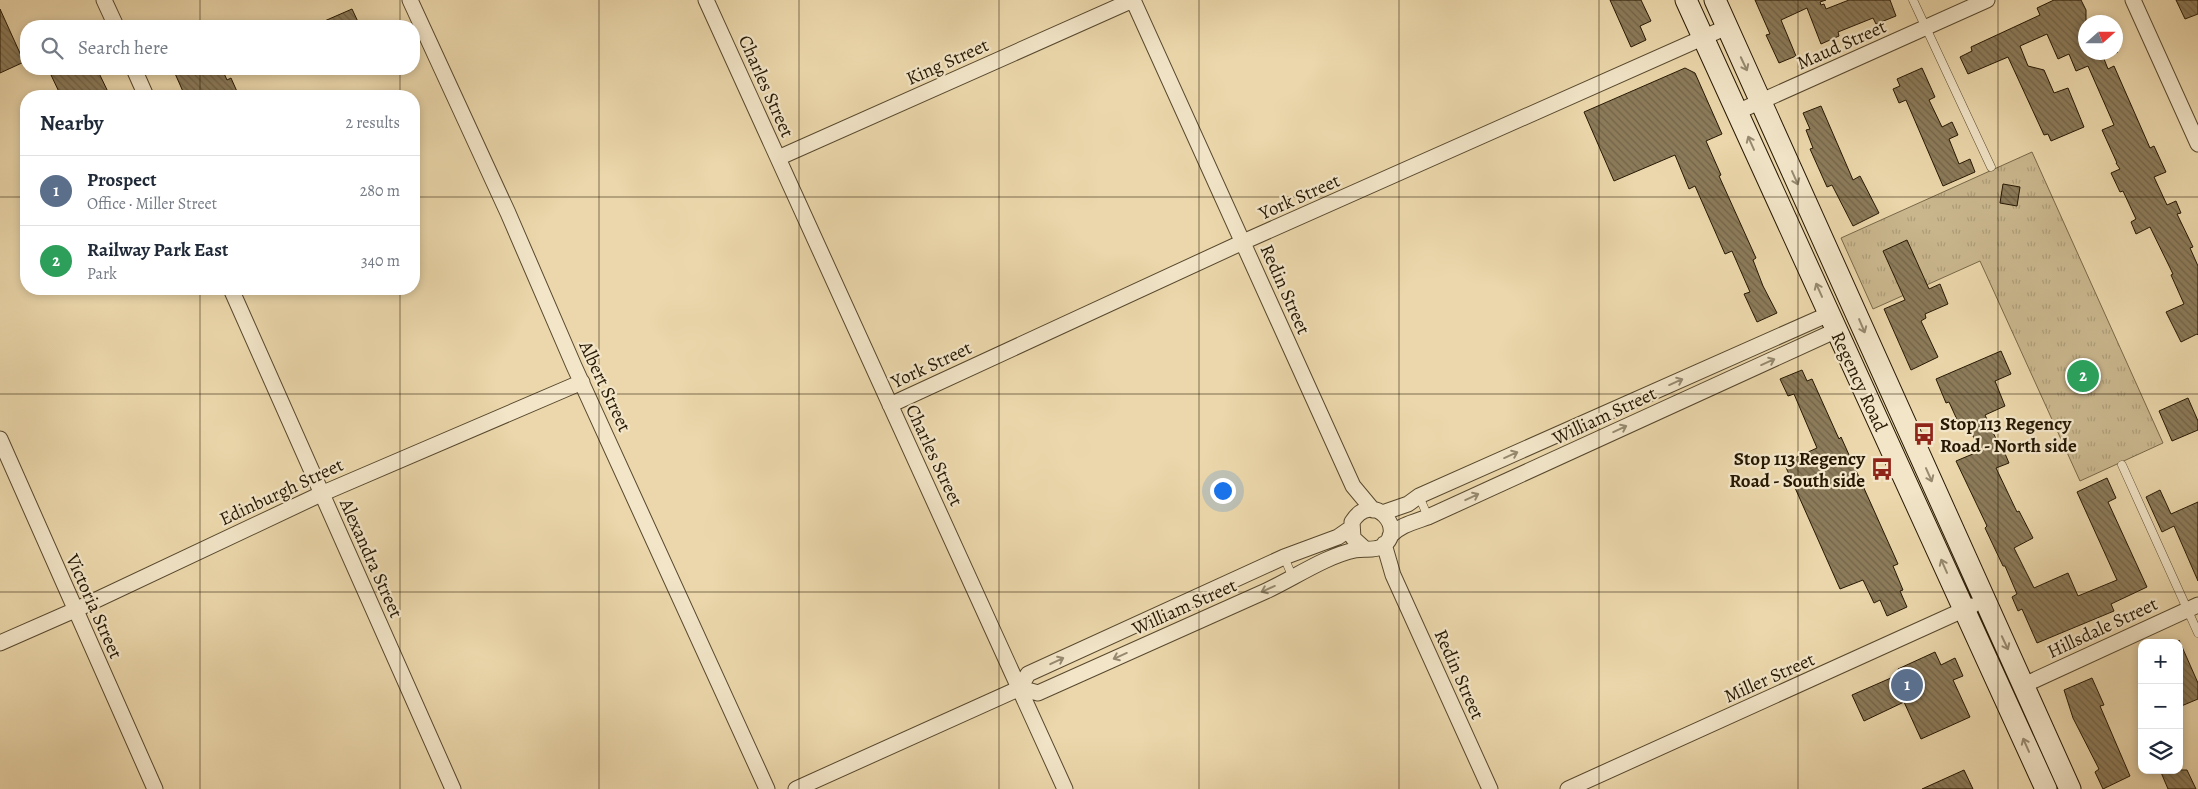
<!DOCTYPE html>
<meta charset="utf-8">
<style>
:root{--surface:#fff;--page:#f2f2f3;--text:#1f2937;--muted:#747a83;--line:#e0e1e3;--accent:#1a73e8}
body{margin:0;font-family:Alegreya,serif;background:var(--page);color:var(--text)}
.controls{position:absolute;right:15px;bottom:15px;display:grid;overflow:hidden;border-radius:10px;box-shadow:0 2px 8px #0003}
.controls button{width:45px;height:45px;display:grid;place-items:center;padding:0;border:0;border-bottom:1px solid var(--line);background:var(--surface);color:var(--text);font:25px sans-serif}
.compass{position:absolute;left:2078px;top:15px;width:45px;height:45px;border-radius:50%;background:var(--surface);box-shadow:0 2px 8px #0003;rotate:69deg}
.you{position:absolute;left:1222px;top:490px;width:18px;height:18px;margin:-12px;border:4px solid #fff;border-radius:50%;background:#1a73e8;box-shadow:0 0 0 8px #1a73e833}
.badge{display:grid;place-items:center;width:32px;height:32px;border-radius:50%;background:var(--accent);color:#fff;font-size:16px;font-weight:700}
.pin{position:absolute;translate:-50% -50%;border:2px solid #fff;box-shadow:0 1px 5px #0006}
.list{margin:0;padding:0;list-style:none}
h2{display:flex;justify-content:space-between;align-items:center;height:65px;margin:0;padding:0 20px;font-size:21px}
h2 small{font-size:16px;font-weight:400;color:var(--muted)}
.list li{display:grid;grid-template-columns:32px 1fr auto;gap:15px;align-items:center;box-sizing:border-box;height:70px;padding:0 20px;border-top:1px solid var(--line)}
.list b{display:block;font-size:19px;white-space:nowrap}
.list p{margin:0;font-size:16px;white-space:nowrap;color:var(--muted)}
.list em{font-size:16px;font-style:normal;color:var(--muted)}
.icon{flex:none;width:28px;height:28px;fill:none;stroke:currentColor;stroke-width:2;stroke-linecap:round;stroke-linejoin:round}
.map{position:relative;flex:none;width:2198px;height:789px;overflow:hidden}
.search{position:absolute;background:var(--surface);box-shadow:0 2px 8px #0003;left:20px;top:20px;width:400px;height:55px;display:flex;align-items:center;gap:12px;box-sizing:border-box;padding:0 18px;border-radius:20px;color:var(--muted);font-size:19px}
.panel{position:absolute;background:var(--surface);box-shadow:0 2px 8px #0003;left:20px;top:90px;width:400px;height:205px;border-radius:20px}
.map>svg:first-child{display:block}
</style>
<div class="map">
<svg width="2198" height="789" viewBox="0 0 2198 789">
<defs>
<pattern id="park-tufts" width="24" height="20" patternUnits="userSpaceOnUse" patternTransform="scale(1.25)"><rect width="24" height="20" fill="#cab78e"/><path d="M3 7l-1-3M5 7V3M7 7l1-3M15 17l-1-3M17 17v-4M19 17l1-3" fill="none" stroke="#ad9d79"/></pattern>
<pattern id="building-back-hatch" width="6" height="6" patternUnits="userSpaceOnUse" patternTransform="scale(1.25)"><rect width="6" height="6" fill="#8c7b5a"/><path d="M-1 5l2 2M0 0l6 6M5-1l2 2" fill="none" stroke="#726448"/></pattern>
</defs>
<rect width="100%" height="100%" fill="#ebd7ab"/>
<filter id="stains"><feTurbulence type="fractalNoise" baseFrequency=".004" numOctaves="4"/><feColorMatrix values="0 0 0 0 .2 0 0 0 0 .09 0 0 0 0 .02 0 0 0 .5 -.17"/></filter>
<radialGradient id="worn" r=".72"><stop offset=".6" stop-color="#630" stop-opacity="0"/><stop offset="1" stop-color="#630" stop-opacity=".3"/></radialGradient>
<path fill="url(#park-tufts)" stroke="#786848" d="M2032,152L2163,443L2080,481L1980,261L1873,309L1841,238Z"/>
<path fill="url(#building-back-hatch)" stroke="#261803" d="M1610,0H1641L1651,21L1640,26L1646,40L1631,47Z
M1755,0H1826L1820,2L1821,5L1824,4L1826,9L1849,0H1890L1896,16L1876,24L1873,18L1838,32L1839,36L1821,44L1807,8L1781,20L1796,56L1779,63L1766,35L1770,34Z
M2054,0H2081L2086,10V52H2118L2104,59L2108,69L2114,66L2150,148L2154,146L2166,172L2154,177L2167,205L2176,201L2181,213L2177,214L2193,247L2190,248L2198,266V335L2197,334L2181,342L2166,312L2184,304L2171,275L2173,274L2150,227L2136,234L2131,222L2136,219L2123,191L2120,192L2111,173L2120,169L2116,163H2117L2102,130L2114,125L2088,66L2076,71L2069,54L2058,59L2047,34L2020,46L2028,66L2044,70L2054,93L2068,88L2084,127L2051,141L2048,134L2044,135L2008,57L1968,74L1960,57L1972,51L1971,47L2040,15L2037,8Z
M2176,0H2198V14L2185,19Z
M0,9L24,62L0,73Z
M352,9L360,26H313Z
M1685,68L1695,73L1722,134L1706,141L1721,175L1719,176L1756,258L1753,260L1763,286L1777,313L1757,322L1744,294L1750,292L1732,251L1725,254L1695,186L1689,189L1675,155L1614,181L1584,112Z
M1922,68L1935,97L1929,100L1942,127L1952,122L1958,135L1949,139L1959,164L1970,159L1975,172L1943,186L1906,100L1899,103L1893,89L1900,86L1897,79Z
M65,69H97L110,96H61L51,75Z
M173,69H222L227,80L231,78L239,96H185Z
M1821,106L1853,180L1860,176L1879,213L1853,226L1832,185L1827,187L1810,149L1813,148L1806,130L1810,129L1803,113Z
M2003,184L2020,187L2017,206L2000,203Z
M1907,240L1929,289L1940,284L1948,304L1925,314L1926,318L1921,321L1938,357L1911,370L1884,309L1905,300L1883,251Z
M2001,351L2011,374L1995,381L2005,406L1985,415L1998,443L2000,442L2009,463L1996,468L2017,512L2019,511L2033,538L2014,548L2034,588L2068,573L2078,596L2117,580L2077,492L2107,478L2116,498L2108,502L2147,587L2111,604L2114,611L2037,643L2022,609L2018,611L2012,597L2017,594L2005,566H2003L1985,528L1987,526L1956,461L1980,451L1966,421L1959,424L1949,402L1946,403L1936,379Z
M1802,370L1807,381L1812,379L1839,439L1841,437L1898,564L1893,566L1903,590L1900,591L1907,607L1887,616L1880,600L1874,603L1863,580L1840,589L1784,463L1817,448L1794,394L1788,396L1780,379Z
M2188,398L2198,421V430L2172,441L2159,411Z
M2160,490L2171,514L2198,502V581L2174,526L2162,532L2146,497Z
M2179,640L2198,683V699L2179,707Z
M1935,652L1941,665L1955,658L1963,676L1953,680L1970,717L1921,739L1904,702L1864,721L1852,695L1900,674L1898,669Z
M2092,678L2104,705L2100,706L2130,776L2103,789L2095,772L2099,769L2073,718L2064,690Z
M1964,770L1973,789H1922Z
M2160,770H2187L2196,789H2168Z"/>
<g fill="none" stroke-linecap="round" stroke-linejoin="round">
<defs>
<path id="service" d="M1913,0L1991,167
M2122,465L2198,633
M1419,496L1428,517
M1284,557L1293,578"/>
<path id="minor" d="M104,0L116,26
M410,0L508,213L574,366L767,789
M706,0L1065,789
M1133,0L1353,486L1373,510
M2133,0L2198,144
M134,69L146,96
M1737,112L1987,0
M778,158L1133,0
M231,289L453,789
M890,405L1243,242L1727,27
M0,439L155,789
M1382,513L1408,504L1419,496L1829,314
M1390,536C1400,525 1414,522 1428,517L1837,330
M1384,544L1393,575L1490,789
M0,643L75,610L321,494L582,382
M2024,685L2198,605
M1020,688L1038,693C1114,659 1190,625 1266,591C1294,578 1326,556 1355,550C1364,548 1373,551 1381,547C1409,531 1373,488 1352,522L1353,538L1364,548
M796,789L1020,688L1028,674L1284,557L1338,537L1351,528
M1568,789L1972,606"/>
<path id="secondary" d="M1686,0L2046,789
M1715,0L2070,789"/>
</defs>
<use href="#service" stroke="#57482d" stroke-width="9"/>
<use href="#minor" stroke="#57482d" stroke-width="17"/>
<use href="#secondary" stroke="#261803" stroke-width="23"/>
<use href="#service" stroke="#f2e5c8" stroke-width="8"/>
<use href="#minor" stroke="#f2e5c8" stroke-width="15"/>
<use href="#secondary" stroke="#f2e5c8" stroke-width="21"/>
</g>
<defs><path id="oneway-shaft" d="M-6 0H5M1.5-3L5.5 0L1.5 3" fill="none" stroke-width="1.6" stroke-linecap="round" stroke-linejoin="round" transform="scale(1.25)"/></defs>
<g stroke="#96896f">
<use href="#oneway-shaft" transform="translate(1744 64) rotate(65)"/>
<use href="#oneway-shaft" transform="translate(1751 143) rotate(-114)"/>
<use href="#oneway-shaft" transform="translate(1795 178) rotate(66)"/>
<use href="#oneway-shaft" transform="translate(1819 290) rotate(-114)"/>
<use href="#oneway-shaft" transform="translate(1862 326) rotate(67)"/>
<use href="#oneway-shaft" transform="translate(1768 362) rotate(-24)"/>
<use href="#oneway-shaft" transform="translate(1676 382) rotate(-24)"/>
<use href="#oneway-shaft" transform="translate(1620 429) rotate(-25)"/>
<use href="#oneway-shaft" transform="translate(1511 455) rotate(-24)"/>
<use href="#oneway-shaft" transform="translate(1929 475) rotate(66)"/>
<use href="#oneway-shaft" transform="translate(1472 497) rotate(-25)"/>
<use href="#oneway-shaft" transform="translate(1944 566) rotate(-114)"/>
<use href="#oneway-shaft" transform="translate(1268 589) rotate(156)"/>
<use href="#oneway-shaft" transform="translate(2005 643) rotate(65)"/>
<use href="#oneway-shaft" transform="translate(1120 656) rotate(156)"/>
<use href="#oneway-shaft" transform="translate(1057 661) rotate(-25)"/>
<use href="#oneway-shaft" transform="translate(2026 745) rotate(-114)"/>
</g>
<path fill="none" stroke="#261803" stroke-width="1" stroke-opacity="0.55" d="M200,0V26M400,0V26M599,0V789M799,0V789M999,0V789M1199,0V789M1399,0V789M1599,0V789M1798,0V789M1998,0V789M200,69V96M400,69V96M0,197H26M414,197H2198M200,289V789M400,289V789M0,394H2198M0,592H2198"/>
<defs>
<symbol id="bus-bare" viewBox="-9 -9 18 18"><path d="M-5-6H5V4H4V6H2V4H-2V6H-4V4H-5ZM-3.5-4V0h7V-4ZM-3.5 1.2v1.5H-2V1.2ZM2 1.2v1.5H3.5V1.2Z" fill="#8f2418" stroke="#f2e5c8" stroke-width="2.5" paint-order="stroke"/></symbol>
</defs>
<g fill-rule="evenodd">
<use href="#bus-bare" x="1908" y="418" width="32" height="32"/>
<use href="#bus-bare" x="1866" y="453" width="32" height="32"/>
</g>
<g text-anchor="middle" stroke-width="4.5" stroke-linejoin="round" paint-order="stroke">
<g font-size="19" fill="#261803" stroke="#f2e5c8">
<text transform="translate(1841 44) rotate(-24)" y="7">Maud Street</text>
<text transform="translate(947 61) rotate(-24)" y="7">King Street</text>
<text transform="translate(767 86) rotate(66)" y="7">Charles Street</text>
<text transform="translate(1299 196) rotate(-24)" y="7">York Street</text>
<text transform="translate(1286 289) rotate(66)" y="7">Redin Street</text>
<text transform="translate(931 364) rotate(-25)" y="7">York Street</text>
<text transform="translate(1860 381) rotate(65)" y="7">Regency Road</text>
<text transform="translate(606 386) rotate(65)" y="7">Albert Street</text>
<text transform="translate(1604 415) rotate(-25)" y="7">William Street</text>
<text transform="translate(935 455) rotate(65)" y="7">Charles Street</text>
<text transform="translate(281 491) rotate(-25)" y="7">Edinburgh Street</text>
<text transform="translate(372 558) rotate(66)" y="7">Alexandra Street</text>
<text transform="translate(95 606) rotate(66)" y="7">Victoria Street</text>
<text transform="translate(1184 606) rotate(-24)" y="7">William Street</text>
<text transform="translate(2102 627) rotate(-25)" y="7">Hillsdale Street</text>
<text transform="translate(1460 674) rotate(66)" y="7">Redin Street</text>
<text transform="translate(1769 677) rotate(-24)" y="7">Miller Street</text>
</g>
<g font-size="19" font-weight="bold" fill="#261803" stroke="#f2e5c8" text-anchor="start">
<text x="1940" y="430">Stop 113 Regency<tspan x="1940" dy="22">Road - North side</tspan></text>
<text x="1865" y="465" text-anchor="end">Stop 113 Regency<tspan x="1865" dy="22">Road - South side</tspan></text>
</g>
</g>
<rect width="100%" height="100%" filter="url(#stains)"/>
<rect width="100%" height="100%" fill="url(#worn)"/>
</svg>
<div class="controls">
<button>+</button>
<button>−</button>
<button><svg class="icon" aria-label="layers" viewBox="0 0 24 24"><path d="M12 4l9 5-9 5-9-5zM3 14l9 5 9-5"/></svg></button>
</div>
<svg class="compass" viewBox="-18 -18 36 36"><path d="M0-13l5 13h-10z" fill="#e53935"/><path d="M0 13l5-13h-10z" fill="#747a83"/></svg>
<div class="you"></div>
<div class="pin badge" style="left:1907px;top:685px;background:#5c6f8a">1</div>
<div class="pin badge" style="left:2083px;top:376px;background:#2e9e5b">2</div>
<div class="search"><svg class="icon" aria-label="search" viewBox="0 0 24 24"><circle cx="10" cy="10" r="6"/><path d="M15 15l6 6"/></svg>Search here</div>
<section class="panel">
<h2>Nearby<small>2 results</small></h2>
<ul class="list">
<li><span class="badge" style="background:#5c6f8a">1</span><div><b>Prospect</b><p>Office · Miller Street</p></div><em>280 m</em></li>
<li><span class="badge" style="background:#2e9e5b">2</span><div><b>Railway Park East</b><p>Park</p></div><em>340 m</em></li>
</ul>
</section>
</div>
